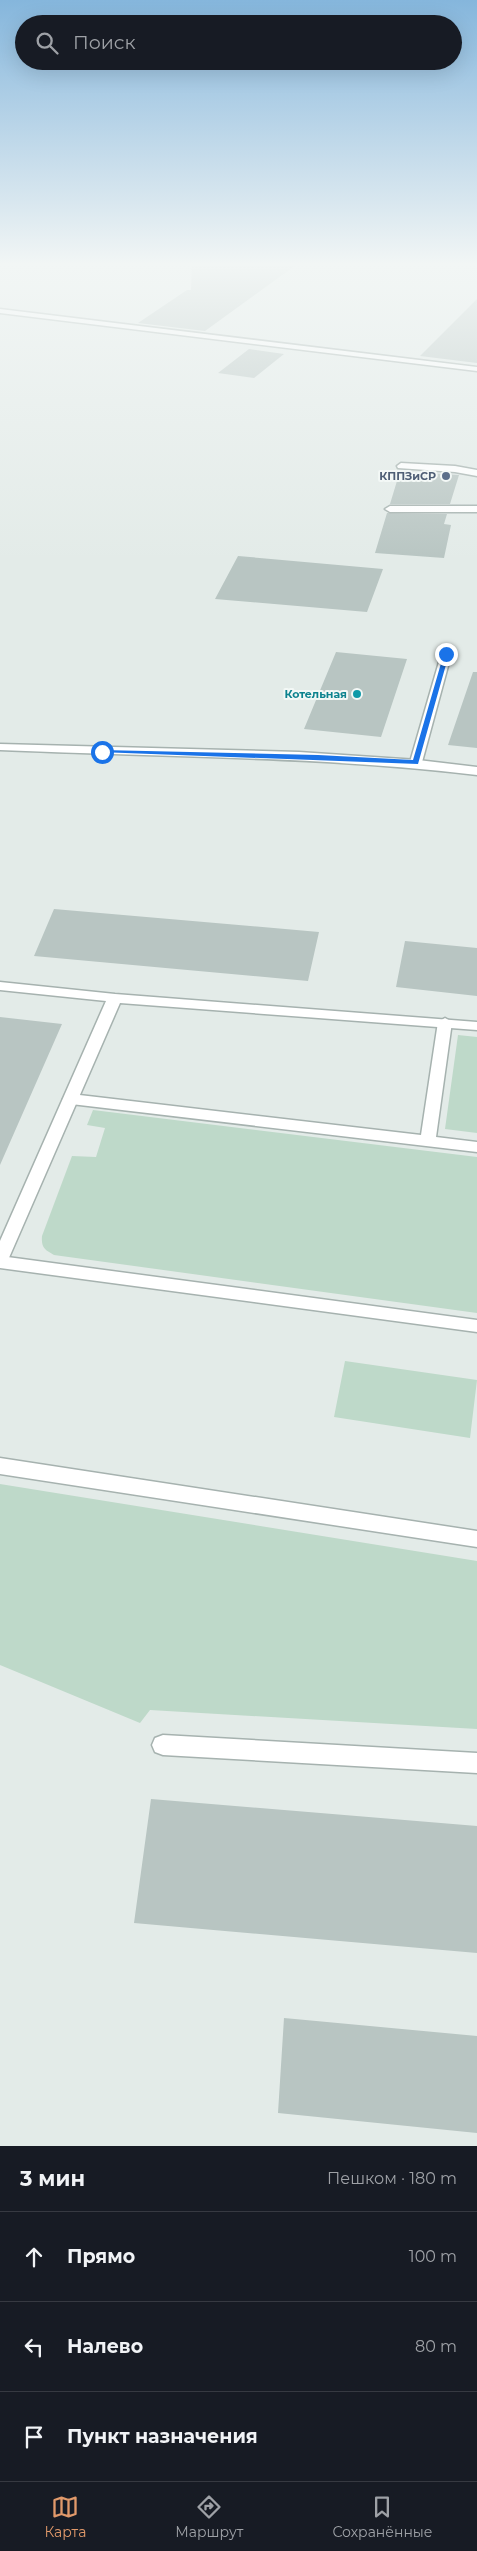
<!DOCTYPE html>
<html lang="ru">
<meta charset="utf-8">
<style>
:root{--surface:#171b24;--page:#242831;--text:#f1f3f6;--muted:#9ea1a6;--line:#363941;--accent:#e1996a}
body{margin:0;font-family:Montserrat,sans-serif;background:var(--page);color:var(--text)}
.stop{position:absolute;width:15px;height:15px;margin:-11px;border:4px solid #1a73e8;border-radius:50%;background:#fff}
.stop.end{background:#1a73e8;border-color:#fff;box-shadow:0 1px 5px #0008}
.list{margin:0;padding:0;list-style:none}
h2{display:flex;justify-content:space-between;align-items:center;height:65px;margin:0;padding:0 20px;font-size:21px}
h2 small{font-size:16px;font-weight:400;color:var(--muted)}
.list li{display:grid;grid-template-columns:32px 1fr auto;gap:15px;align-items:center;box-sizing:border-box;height:90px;padding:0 20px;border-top:1px solid var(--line)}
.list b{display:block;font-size:19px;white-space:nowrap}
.list em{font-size:16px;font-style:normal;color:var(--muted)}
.icon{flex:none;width:28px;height:28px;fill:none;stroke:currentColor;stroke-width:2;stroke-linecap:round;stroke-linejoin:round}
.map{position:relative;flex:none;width:477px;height:2146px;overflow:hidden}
.search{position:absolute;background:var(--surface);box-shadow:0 5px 20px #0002;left:15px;right:15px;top:15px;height:55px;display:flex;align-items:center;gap:12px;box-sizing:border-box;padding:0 18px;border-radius:28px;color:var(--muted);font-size:19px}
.sheet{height:335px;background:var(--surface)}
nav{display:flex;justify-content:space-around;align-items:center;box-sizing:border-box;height:70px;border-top:1px solid var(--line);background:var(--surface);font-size:14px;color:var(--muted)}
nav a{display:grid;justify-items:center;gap:2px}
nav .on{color:var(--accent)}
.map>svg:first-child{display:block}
</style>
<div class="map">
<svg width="477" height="2146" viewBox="0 0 477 2146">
<rect width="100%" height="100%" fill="#e3ebe8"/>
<path fill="#bed9c9" d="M458,1035L477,1037V1133L445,1129Z
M93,1110L477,1157V1313L54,1255C45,1250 41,1248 42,1236L72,1156L96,1157L105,1128L87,1125Z
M345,1361L477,1380L470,1438L334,1417Z
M0,1484L477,1561V1729L150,1710L140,1723L0,1665Z"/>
<path fill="#b8c5c2" d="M192,262H300L205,331L138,323L187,290H191Z
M477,299V363L420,356Z
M249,349L284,354L254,378L218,373Z
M400,471L459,475L450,504H390Z
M387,513L447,514L444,524L451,525L444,558L375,553Z
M238,556L383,569L367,612L215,599Z
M336,652L407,659L381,737L304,729Z
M473,672H477V748L448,745Z
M54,909L319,932L308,981L34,956Z
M405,941L477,948V996L396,987Z
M0,1017L62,1024L0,1165Z
M151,1799L477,1826V1953L134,1923Z
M284,2018L477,2036V2133L278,2113Z"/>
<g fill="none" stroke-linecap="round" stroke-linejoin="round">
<defs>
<path id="service" d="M0,309L477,367V371L0,313Z
M401,463L455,466L477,470V476L455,472L398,468L397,466Z
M477,506V512H390L385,509L390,506Z
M446,652L451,655L422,762L420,764H412L410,762L441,655Z
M0,982L115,994L477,1022V1030L120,1003L8,1260L6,1264L0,1266V1241L106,1001L0,990Z
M163,1735L477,1753V1773L163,1755L155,1752L152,1745L155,1738Z"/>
<path id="pedestrian" d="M445,1018L452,1022L436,1137L477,1142V1152L71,1104L63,1099L71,1094L421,1135L438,1022Z
M0,1256L477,1320V1332L0,1268Z
M0,1458L477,1531V1547L0,1474Z"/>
<path id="minor" d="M0,744L299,752L418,760L477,767V775C318,756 159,757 0,750Z"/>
</defs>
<use href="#service" stroke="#a6b2af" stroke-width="3"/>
<use href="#pedestrian" stroke="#a6b2af" stroke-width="3"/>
<use href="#minor" stroke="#a6b2af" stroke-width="3"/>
<use href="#service" fill="#fff" fill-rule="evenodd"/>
<use href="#pedestrian" fill="#fff" fill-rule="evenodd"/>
<use href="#minor" fill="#fff" fill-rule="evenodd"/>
</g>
<linearGradient id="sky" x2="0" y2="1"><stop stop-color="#85b6dc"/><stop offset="0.47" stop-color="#f2f6f5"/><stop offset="1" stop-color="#f2f6f5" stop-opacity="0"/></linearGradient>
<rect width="477" height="562" fill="url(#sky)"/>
<path fill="#1a73e8" d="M444,653L449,654L418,764L99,752L102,750L318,755L413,760Z"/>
<circle fill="#5c6f8a" stroke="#f3f8f6" stroke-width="2" cx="446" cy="476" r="5"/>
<circle fill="#0f9aa8" stroke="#f3f8f6" stroke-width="2" cx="357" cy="694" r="5"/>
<g text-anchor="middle" stroke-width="4" stroke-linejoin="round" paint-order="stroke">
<g font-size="11" font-weight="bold" fill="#4e5e75" stroke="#f3f8f6" text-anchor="end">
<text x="436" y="480">КППЗиСР</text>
</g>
<g font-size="11" font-weight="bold" fill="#0d838f" stroke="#f3f8f6" text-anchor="end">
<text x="347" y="698">Котельная</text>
</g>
</g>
</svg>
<div class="stop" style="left:102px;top:752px"></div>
<div class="stop end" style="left:446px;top:654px"></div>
<div class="search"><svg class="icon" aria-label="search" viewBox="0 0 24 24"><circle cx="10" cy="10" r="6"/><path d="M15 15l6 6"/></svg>Поиск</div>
</div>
<section class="sheet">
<h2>3 мин<small>Пешком · 180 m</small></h2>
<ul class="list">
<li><svg class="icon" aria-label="ahead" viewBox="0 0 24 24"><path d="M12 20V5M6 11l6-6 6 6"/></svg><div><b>Прямо</b></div><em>100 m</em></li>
<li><svg class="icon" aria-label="left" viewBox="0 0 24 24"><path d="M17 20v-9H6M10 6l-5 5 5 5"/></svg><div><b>Налево</b></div><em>80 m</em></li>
<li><svg class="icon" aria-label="arrive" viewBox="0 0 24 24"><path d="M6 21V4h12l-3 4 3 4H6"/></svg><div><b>Пункт назначения</b></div></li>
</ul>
</section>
<nav>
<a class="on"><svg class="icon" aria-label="map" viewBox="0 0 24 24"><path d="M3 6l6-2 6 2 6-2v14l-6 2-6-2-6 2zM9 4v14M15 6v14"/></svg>Карта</a>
<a><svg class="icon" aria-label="directions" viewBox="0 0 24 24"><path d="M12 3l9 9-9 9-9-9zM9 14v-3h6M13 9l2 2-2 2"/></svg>Маршрут</a>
<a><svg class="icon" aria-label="saved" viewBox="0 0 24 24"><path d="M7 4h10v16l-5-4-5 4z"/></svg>Сохранённые</a>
</nav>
